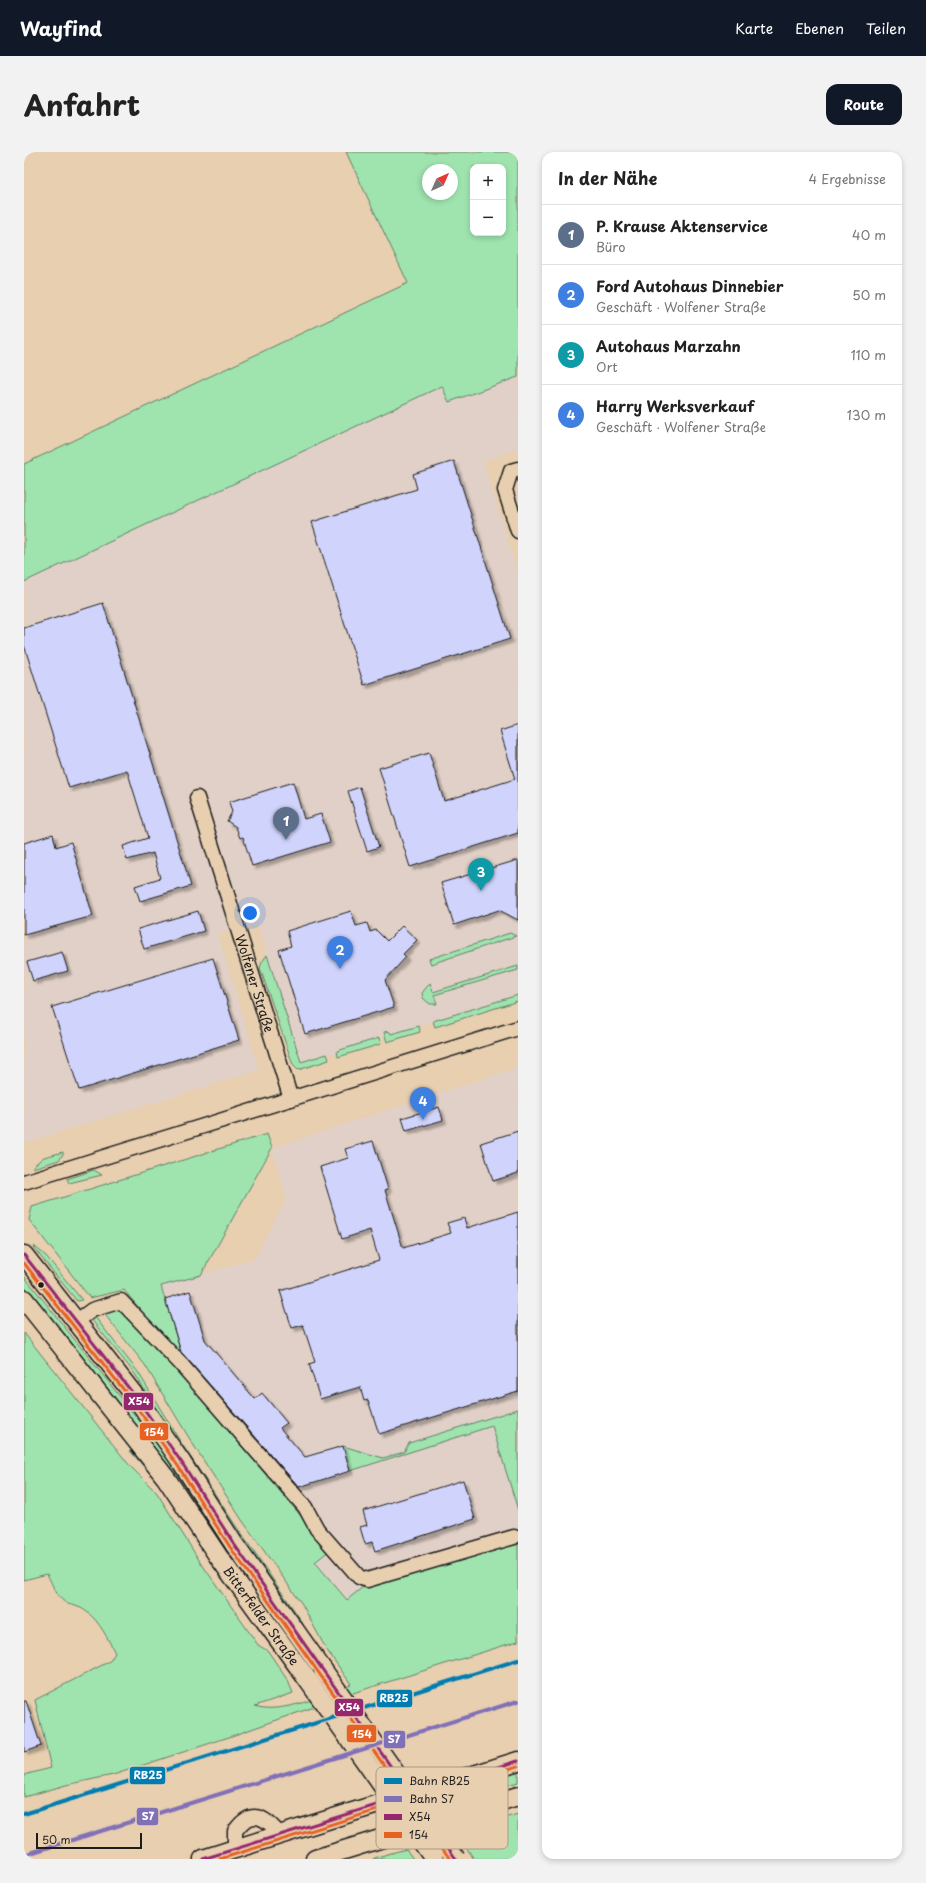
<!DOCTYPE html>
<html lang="de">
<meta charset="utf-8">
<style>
:root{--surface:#fff;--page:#f2f2f2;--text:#222;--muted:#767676;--line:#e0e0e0;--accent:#111827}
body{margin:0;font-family:"Playpen Sans",sans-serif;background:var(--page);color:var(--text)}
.controls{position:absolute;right:12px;top:12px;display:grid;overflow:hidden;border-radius:8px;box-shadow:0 2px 6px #0003}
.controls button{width:36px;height:36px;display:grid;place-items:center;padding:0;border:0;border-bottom:1px solid var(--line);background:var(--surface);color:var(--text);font:20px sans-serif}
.compass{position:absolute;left:398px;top:12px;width:36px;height:36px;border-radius:50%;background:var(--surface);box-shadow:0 2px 6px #0003;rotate:45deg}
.scale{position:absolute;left:12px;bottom:10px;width:106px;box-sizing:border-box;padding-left:4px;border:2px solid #1c1c1c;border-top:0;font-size:11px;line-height:14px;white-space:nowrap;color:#1c1c1c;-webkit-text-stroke:3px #e8cfb0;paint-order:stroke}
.you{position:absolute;left:226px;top:761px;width:14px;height:14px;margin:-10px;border:3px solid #fff;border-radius:50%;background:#1a73e8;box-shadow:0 0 0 6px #1a73e833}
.badge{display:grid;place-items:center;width:26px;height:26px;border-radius:50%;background:var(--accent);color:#fff;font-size:13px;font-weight:700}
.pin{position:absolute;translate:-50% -33px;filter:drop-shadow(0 1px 2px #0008)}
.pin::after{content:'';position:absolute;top:21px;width:14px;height:12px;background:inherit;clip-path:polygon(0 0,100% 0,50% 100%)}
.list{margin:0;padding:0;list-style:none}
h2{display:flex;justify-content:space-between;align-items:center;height:52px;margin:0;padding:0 16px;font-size:17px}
h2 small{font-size:13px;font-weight:400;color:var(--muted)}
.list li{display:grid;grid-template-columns:26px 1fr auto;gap:12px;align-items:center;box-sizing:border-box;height:60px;padding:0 16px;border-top:1px solid var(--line)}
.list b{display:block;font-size:15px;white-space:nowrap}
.list p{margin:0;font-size:13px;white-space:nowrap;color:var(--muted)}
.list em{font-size:13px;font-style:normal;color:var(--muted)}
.map{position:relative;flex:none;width:494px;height:1707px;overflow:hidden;border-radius:12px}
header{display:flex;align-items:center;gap:24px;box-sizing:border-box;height:56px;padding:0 20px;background:var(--accent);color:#fff}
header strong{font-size:19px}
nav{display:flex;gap:22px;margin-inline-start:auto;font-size:14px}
.intro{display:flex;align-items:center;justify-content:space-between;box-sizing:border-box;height:96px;padding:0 24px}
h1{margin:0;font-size:28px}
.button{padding:10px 18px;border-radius:12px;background:var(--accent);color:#fff;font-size:14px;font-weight:700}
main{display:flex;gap:24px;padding:0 24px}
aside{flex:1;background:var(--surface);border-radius:12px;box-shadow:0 2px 6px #0003}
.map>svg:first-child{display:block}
</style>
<header>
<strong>Wayfind</strong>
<nav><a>Karte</a><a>Ebenen</a><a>Teilen</a></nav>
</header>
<div class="intro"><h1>Anfahrt</h1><a class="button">Route</a></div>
<main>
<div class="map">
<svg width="494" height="1707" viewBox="0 0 494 1707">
<defs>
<filter id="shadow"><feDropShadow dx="3.5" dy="3.5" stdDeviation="1" flood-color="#0004"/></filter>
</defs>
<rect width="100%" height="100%" fill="#e8cfb0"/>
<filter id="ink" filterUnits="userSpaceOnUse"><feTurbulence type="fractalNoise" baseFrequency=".025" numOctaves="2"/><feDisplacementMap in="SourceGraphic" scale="8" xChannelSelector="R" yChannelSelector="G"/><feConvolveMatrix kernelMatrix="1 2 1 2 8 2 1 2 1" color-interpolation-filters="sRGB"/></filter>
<g filter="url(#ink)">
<path fill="#e1d0c7" d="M494,225V297L459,309L494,422V843L277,911L234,773L194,782L235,918L0,991V428L418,234L426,250Z
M494,915V1388L340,1434L324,1448L291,1410L306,1397L143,1208L157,1201L137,1134L230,1107L262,1047L248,996Z"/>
<path fill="#9fe4af" stroke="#5e8066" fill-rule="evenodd" d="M322,0H494V225L425,250L418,234L0,430V312L384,131ZM449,15H479V81H449ZM404,18H428V42H404Z
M486,781L492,784L407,812L405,807Z
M243,803L277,910L303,902L305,908L274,918L269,913L236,816L238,810Z
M494,814V818L410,843L413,852H406L399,846L398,841L406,831L409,840Z
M494,843V849L411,875L409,869Z
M395,874L396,880L363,890L360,880L365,879L367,882Z
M355,886L357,892L314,905L313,899Z
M243,982L248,996L177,1123L137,1134L157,1201L154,1203L100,1138L66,1146L5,1068L8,1055Z
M39,1000V1002L35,1008L9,1016V1014L20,1005Z
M70,1018L78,1023L45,1031L43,1027Z
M10,1094L22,1104L58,1148L53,1149L9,1095Z
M0,1124L152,1315L274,1494L269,1499L140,1309L0,1135Z
M94,1156L110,1168L306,1398L291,1410L323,1448L340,1434L494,1388V1489L332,1540L205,1585L89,1623L42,1633L0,1645V1623L27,1616L11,1548L86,1509L91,1501C84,1487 76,1470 63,1460C57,1455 51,1454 44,1452C33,1447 28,1431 23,1422L0,1428V1181L106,1314L133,1341L175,1408L234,1493L244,1499L264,1529L269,1541L231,1554C255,1563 304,1543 327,1532L302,1497L278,1452L218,1368L167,1289L121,1213L78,1159Z
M71,1165L114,1220L154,1286L212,1374L277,1468L282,1479L209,1377L149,1286L111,1222L67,1167Z
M494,1257V1358L468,1274L326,1319L319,1294L359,1306L380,1300L385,1291Z
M110,1296L133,1329L106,1299Z
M494,1619V1630L414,1655L408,1646Z
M494,1662V1707H450L432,1680Z
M382,1697L389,1707H349L353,1705Z"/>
<path fill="#d0d3fc" stroke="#1c1c1c" filter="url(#shadow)" d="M430,309L486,487L340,533L288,370L393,337L389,322Z
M79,451L167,734L116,749L111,734L136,726L129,701L103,708L99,694L124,686L103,618L45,636L0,493V476Z
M494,573V681L386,715L355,616L405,601L420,649L491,627L476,579Z
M269,630L280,667L297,662L306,690L228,714L219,685L216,686L212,675L203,669L208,660L205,650Z
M336,635L355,695L343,699L324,639Z
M29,682L32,695L47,690L69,764L0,783V691Z
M494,708V768L475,758L430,773L417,731Z
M174,759L180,779L120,797L114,777Z
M327,759L332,774L343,771L346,780L352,778L363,789L378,774L393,788L379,802L382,805L361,828L370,855L281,882L255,798L267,794L263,779Z
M38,800L44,819L9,829L3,810Z
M189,806L215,888L55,938L28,855Z
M415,955L419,968L382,979L378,966Z
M494,979V1021L469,1029L457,991Z
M349,989L364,1037L361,1038L379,1096L427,1081L423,1071L440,1066L443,1076L494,1060V1239L355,1282L344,1248L340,1249L336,1235L296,1247L285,1212L291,1210L279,1173L268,1176L256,1139L355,1108L346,1078L318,1087L296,1015L324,1006L321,997Z
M166,1139L181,1188L231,1247L238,1241L263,1271L256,1276L281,1305L319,1294L326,1319L275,1335L157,1200L141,1147Z
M439,1328L451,1367L351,1399L348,1390L341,1392L336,1375L343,1373L339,1359Z
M0,1549H2L17,1594L0,1600Z"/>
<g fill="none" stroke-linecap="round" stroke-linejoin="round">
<defs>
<g id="minor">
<path d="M494,317L487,319L481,338L494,379"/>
<path id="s1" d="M173,646L267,947"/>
<path d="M0,1030L494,876"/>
<path d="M53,1169L68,1158L97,1149L156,1211L281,1355L293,1377L335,1425L343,1428L490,1385"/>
<path d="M211,1697V1679C227,1656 241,1664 256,1683"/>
</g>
<g id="major">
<path d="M0,1103L111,1244L158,1311L210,1392L299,1518"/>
<path id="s2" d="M0,1147L142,1326L194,1404L281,1524"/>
<path d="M402,1638L494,1609"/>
<path d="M422,1666L494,1644"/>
<path d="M179,1707L351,1653"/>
<path d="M291,1707L372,1682"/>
</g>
</defs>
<use href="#minor" stroke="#1c1c1c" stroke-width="17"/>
<use href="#major" stroke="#1c1c1c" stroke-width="21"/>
<use href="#minor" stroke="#e8cfb0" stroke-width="14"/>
<use href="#major" stroke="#e8cfb0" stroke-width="18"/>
<defs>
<path id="major-bridge" d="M299,1518L432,1707
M281,1524L410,1707"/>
</defs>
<use href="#major-bridge" stroke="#1c1c1c" stroke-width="21" stroke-linecap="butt"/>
<use href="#major-bridge" stroke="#e8cfb0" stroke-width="18"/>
<defs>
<path id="bus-1" d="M0,1103L111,1244L158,1311L210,1392L432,1707
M179,1707L494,1609"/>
<path id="bus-2" d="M0,1111L107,1247L154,1314L206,1395L426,1707
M196,1707L494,1614"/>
</defs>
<use href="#bus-1" stroke="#e8cfb0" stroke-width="6"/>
<use href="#bus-2" stroke="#e8cfb0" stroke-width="6"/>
<use href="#bus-1" stroke="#95276e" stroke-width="3"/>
<use href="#bus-2" stroke="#e76122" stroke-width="3"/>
<defs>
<path id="rail-1" d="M0,1662L494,1508"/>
<path id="rail-2" d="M0,1703L494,1549"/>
</defs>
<use href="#rail-1" stroke="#e8cfb0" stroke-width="7"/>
<use href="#rail-2" stroke="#e8cfb0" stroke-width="7"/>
<use href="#rail-1" stroke="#007cb0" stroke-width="4"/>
<use href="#rail-2" stroke="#8070b7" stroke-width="4"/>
</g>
</g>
<circle fill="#1c1c1c" stroke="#e8cfb0" stroke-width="1.5" cx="17" cy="1133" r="3.5"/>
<g text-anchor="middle" stroke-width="3" stroke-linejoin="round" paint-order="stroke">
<g font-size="13" fill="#1c1c1c" stroke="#e8cfb0">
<text dy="5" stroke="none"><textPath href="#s1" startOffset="194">Wolfener Straße</textPath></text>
<text dy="5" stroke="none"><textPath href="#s2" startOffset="396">Bitterfelder Straße</textPath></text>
</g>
</g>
<rect x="352" y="1615" width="132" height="82" rx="6" fill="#e8cfb0" stroke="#ab9984" stroke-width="1"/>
<rect x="360" y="1626" width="18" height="6" fill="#007cb0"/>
<rect x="360" y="1644" width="18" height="6" fill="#8070b7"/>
<rect x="360" y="1662" width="18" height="6" fill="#95276e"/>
<rect x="360" y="1680" width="18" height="6" fill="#e76122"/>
<g font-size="11" fill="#1c1c1c">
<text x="385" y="1633">Bahn RB25</text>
<text x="385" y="1651">Bahn S7</text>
<text x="385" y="1669">X54</text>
<text x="385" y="1687">154</text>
</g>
<g stroke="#e8cfb0" stroke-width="1.5">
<rect x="99" y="1240" width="31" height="19" rx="4" fill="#95276e"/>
<rect x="115" y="1270" width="30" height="19" rx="4" fill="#e76122"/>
<rect x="352" y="1537" width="37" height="19" rx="4" fill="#007cb0"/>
<rect x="310" y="1546" width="30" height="19" rx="4" fill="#95276e"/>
<rect x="322" y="1572" width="31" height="19" rx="4" fill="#e76122"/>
<rect x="359" y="1578" width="23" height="19" rx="4" fill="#8070b7"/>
<rect x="105" y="1614" width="37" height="19" rx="4" fill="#007cb0"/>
<rect x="112" y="1655" width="23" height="19" rx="4" fill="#8070b7"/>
</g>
<g font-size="11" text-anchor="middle" font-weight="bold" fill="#fff">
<text x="115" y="1253">X54</text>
<text x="130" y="1284">154</text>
<text x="370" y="1550">RB25</text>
<text x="325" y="1559">X54</text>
<text x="338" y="1586">154</text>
<text x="370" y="1591">S7</text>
<text x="124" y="1627">RB25</text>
<text x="124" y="1668">S7</text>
</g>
</svg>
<div class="controls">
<button>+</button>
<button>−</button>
</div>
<svg class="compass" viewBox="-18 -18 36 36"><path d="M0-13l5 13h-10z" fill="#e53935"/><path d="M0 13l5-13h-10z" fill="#767676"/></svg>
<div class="scale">50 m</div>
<div class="you"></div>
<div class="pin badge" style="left:262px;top:688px;background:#5c6f8a">1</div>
<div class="pin badge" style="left:316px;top:817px;background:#3f7fe0">2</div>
<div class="pin badge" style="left:457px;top:739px;background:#0f9aa8">3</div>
<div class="pin badge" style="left:399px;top:968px;background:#3f7fe0">4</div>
</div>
<aside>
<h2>In der Nähe<small>4 Ergebnisse</small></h2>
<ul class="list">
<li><span class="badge" style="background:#5c6f8a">1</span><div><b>P. Krause Aktenservice</b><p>Büro</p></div><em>40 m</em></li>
<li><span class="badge" style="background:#3f7fe0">2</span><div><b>Ford Autohaus Dinnebier</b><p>Geschäft · Wolfener Straße</p></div><em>50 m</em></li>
<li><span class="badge" style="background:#0f9aa8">3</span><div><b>Autohaus Marzahn</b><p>Ort</p></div><em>110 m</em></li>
<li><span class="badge" style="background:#3f7fe0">4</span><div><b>Harry Werksverkauf</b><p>Geschäft · Wolfener Straße</p></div><em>130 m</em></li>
</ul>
</aside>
</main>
